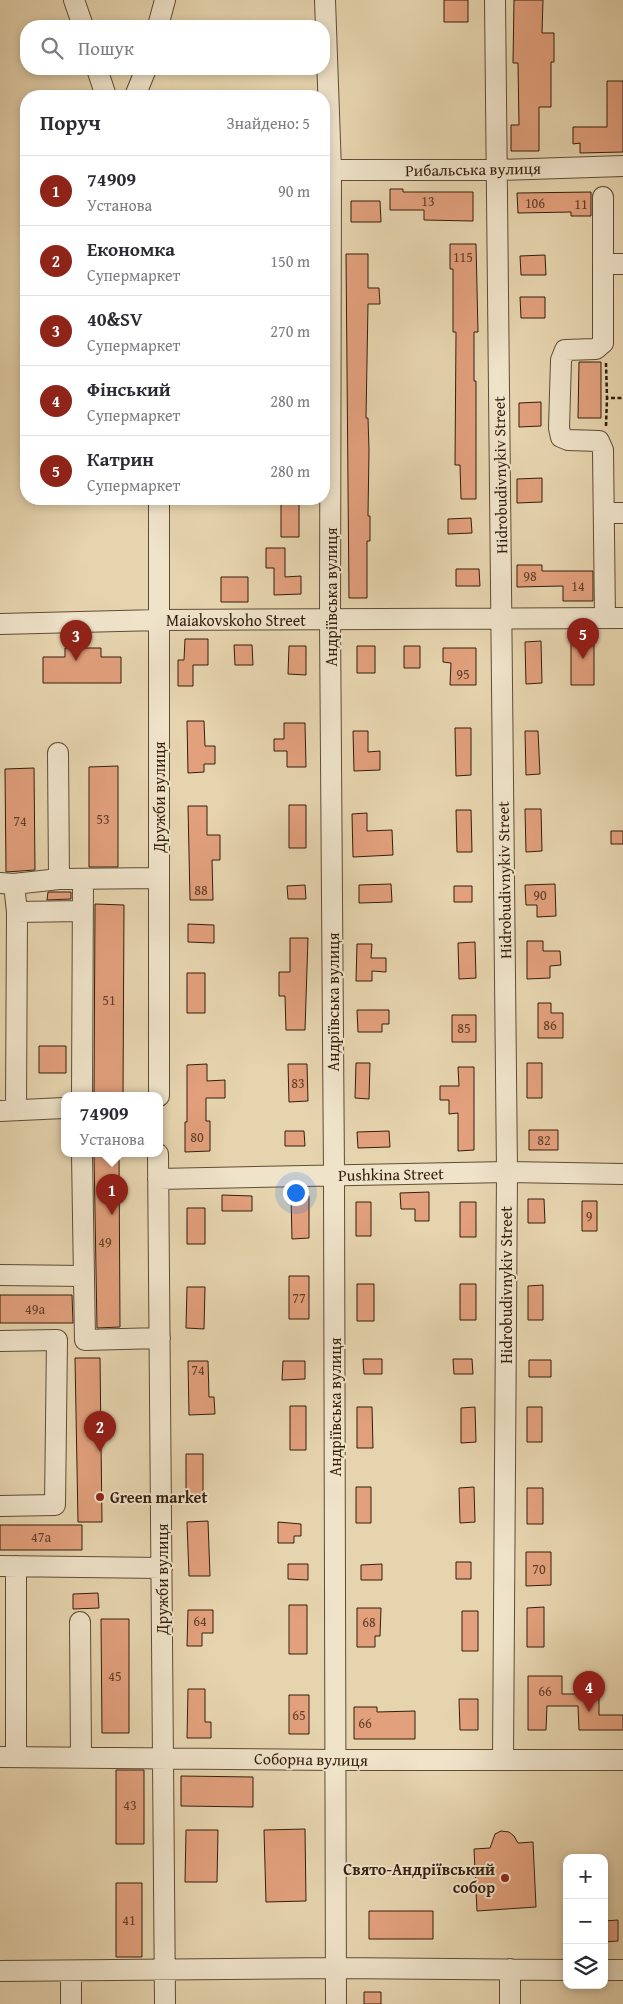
<!DOCTYPE html>
<html lang="uk">
<meta charset="utf-8">
<style>
:root{--surface:#fff;--page:#f2f2f3;--text:#2b2b33;--muted:#7c7c81;--line:#e1e1e2;--accent:#8f2418}
body{margin:0;font-family:"Gentium Book Plus",serif;background:var(--page);color:var(--text)}
.controls{position:absolute;right:15px;bottom:15px;display:grid;overflow:hidden;border-radius:10px;box-shadow:0 2px 8px #0003}
.controls button{width:45px;height:45px;display:grid;place-items:center;padding:0;border:0;border-bottom:1px solid var(--line);background:var(--surface);color:var(--text);font:25px sans-serif}
.you{position:absolute;left:295px;top:1192px;width:18px;height:18px;margin:-12px;border:4px solid #fff;border-radius:50%;background:#1a73e8;box-shadow:0 0 0 8px #1a73e833}
.badge{display:grid;place-items:center;width:32px;height:32px;border-radius:50%;background:var(--accent);color:#fff;font-size:16px;font-weight:700}
.pin{position:absolute;translate:-50% -41px;filter:drop-shadow(0 1px 2px #0008)}
.pin::after{content:'';position:absolute;top:26px;width:18px;height:15px;background:inherit;clip-path:polygon(0 0,100% 0,50% 100%)}
.popup{position:absolute;left:61px;top:1092px;width:102px;height:65px;box-sizing:border-box;display:grid;place-content:center;border-radius:10px;background:var(--surface);filter:drop-shadow(0 1px 4px #0005);font-size:16px;white-space:nowrap;color:var(--muted)}
.popup b{font-size:19px;color:var(--text)}
.popup::after{content:'';position:absolute;left:50%;top:100%;margin-left:-10px;border:10px solid transparent;border-top-color:var(--surface)}
.list{margin:0;padding:0;list-style:none}
h2{display:flex;justify-content:space-between;align-items:center;height:65px;margin:0;padding:0 20px;font-size:21px}
h2 small{font-size:16px;font-weight:400;color:var(--muted)}
.list li{display:grid;grid-template-columns:32px 1fr auto;gap:15px;align-items:center;box-sizing:border-box;height:70px;padding:0 20px;border-top:1px solid var(--line)}
.list b{display:block;font-size:19px;white-space:nowrap}
.list p{margin:0;font-size:16px;white-space:nowrap;color:var(--muted)}
.list em{font-size:16px;font-style:normal;color:var(--muted)}
.icon{flex:none;width:28px;height:28px;fill:none;stroke:currentColor;stroke-width:2;stroke-linecap:round;stroke-linejoin:round}
.map{position:relative;flex:none;width:623px;height:2004px;overflow:hidden}
.search{position:absolute;background:var(--surface);box-shadow:0 2px 8px #0003;left:20px;top:20px;width:310px;height:55px;display:flex;align-items:center;gap:12px;box-sizing:border-box;padding:0 18px;border-radius:20px;color:var(--muted);font-size:19px}
.panel{position:absolute;background:var(--surface);box-shadow:0 2px 8px #0003;left:20px;top:90px;width:310px;height:415px;border-radius:20px}
.map>svg:first-child{display:block}
</style>
<div class="map">
<svg width="623" height="2004" viewBox="0 0 623 2004">
<rect width="100%" height="100%" fill="#e6d4ae"/>
<filter id="stains"><feTurbulence type="fractalNoise" baseFrequency=".004" numOctaves="4"/><feColorMatrix values="0 0 0 0 .2 0 0 0 0 .09 0 0 0 0 .02 0 0 0 .5 -.17"/></filter>
<radialGradient id="worn" r=".72"><stop offset=".6" stop-color="#630" stop-opacity="0"/><stop offset="1" stop-color="#630" stop-opacity=".3"/></radialGradient>
<path fill="#e2a07c" stroke="#341e0d" d="M444,0H468V22H444Z
M514,0H543L542,33H554V62H551V107H539V151H511V125H519L518,63H513Z
M607,81H623V152L580,153V143L573,144V127H607Z
M390,189H403V192H473V221L424,220V210H390Z
M591,192V216H571V212L518,213L517,193Z
M351,201H380L381,222H351Z
M450,244H476L478,332H474V381H476V499H461L460,465H455L456,332H453V269H450Z
M346,254H368V288H379L380,304H368L366,418H368L369,450L368,516H370V541H367V598H349Z
M545,255L546,275H521L520,256Z
M520,297H545V318H521Z
M579,362H601V418H578Z
M541,402V426L519,427V403Z
M542,478V502L517,503V479Z
M281,499H299V537H281Z
M471,518L472,533L448,534V519Z
M266,548H285V577L301,576V594L274,595V568H266Z
M517,565H542V571H593V601H563V586L517,587Z
M456,569H479L480,586H456Z
M221,577H248V602H221Z
M594,633V685H571V634Z
M185,639H208V665H193V686H178V660H184Z
M541,641L542,683L526,684L525,642Z
M234,645H252L253,665H235Z
M289,646H306V675L288,674Z
M357,646H375V673H357Z
M404,646H420V668H404Z
M65,648H101V657H121V683H43V657H65Z
M443,648H476V685H450L451,663L443,662Z
M187,721H204L205,746H215V764H204V772L188,773Z
M284,723H305L306,767H287V751H274V739H284Z
M455,728H471V775L456,776Z
M353,731H368V752L380,751V770L354,771Z
M525,731H538L540,774L526,775Z
M118,766V867H89V767Z
M34,768L35,870L6,872L5,769Z
M289,805H306V848H289Z
M188,806H207V835H220V860H212L213,900H190Z
M525,809H541L542,851L526,852Z
M456,810H471L472,852H457Z
M367,813V831L392,830L393,855L353,857L352,814Z
M611,831H623V844H611Z
M391,884L392,902L359,903V885Z
M555,884L556,916L537,917V905H526L525,885Z
M305,885L306,899H288L287,886Z
M454,886H472V902H454Z
M48,892H71V899L47,900Z
M95,904L124,905L123,1096H94Z
M188,924L214,925V943L188,942Z
M290,938H308L305,1030H286L285,996H279V972H290Z
M527,941H543V951H560L561,965L550,966V978L527,979Z
M475,942L476,978L459,979L458,943Z
M357,944H372L371,958H386V972L372,971V981H356Z
M187,973H205V1013H187Z
M538,1003H551V1013H563V1038H538Z
M357,1010H389V1024H382V1032H358Z
M452,1015H476V1042H452Z
M39,1046H66V1073H39Z
M356,1063H370L369,1099L355,1098Z
M527,1063H542V1098H527Z
M207,1064V1081L225,1080V1098H206V1121H210V1151L185,1152V1122H187V1065Z
M288,1064H307L308,1101L289,1102Z
M458,1067H474V1150L458,1151V1113L449,1114V1100H440V1086H459Z
M529,1130H558V1150H529Z
M285,1131H304L305,1146H285Z
M389,1131L390,1147L358,1148L357,1132Z
M94,1154H119L120,1327L97,1328Z
M429,1192V1221H415V1209H401L400,1193Z
M222,1195L252,1196V1211H222Z
M291,1196H309V1238L292,1239Z
M528,1199H544L545,1223H528Z
M582,1201H597V1231H582Z
M356,1202H371V1236H356Z
M460,1202H476V1237H460Z
M187,1208H205V1244H187Z
M289,1276H309V1319H289Z
M357,1284H374V1321H357Z
M460,1284H476V1320H460Z
M543,1285V1320H528V1286Z
M187,1287H205L204,1329L186,1328Z
M0,1295H72L73,1323H0Z
M75,1358H100L102,1522H78Z
M363,1359H382V1374H364Z
M453,1359H472L473,1374H454Z
M529,1360H551V1377H529Z
M188,1361H208L209,1397H214L215,1414L189,1415Z
M283,1361H305V1379L282,1380Z
M290,1406H306V1450H290Z
M357,1407H372L373,1448H357Z
M475,1407L476,1442L461,1443V1408Z
M527,1407H542V1442H527Z
M186,1454H203V1494H186Z
M356,1487H371V1523H356Z
M474,1487L475,1522L460,1523L459,1488Z
M527,1488H543V1524H527Z
M208,1521L210,1576H189L187,1522Z
M278,1522L301,1524V1536H294V1543H278Z
M0,1525H82V1550H0Z
M526,1552H551V1585L526,1586Z
M456,1562H471V1579H456Z
M288,1564H308V1580L288,1579Z
M382,1564V1580H361V1565Z
M98,1593L99,1608L73,1609V1594Z
M289,1605H307V1654H289Z
M544,1607V1647H527V1608Z
M357,1608H381L380,1636H375V1647H357Z
M188,1610H213V1633H202V1646H187Z
M462,1611H478V1651H462Z
M101,1619H129V1733H102Z
M528,1676H562V1694H599V1715H623V1730H579L578,1706H547L546,1730H528Z
M188,1689H205V1722H211V1738H187Z
M289,1695H309V1734H289Z
M459,1699H478V1730H460Z
M354,1707H377V1712L415,1711V1739H354Z
M116,1770H144V1844H116Z
M181,1776L253,1777V1807L181,1806Z
M305,1829L306,1901L266,1902L264,1830Z
M186,1830H218L217,1882H185Z
M501,1831L509,1832L514,1836L518,1843L533,1842L536,1907L477,1911L474,1849L490,1848L495,1834Z
M116,1883H142V1957H116Z
M369,1911H433V1939H369Z
M618,1920V1941L604,1942V1921Z
M364,1992H381V2004H364Z"/>
<g fill="none" stroke-linecap="round" stroke-linejoin="round">
<defs>
<path id="minor" d="M74,0L83,26
M325,0L331,170L330,620L334,1175L336,2004
M495,0L507,1172L503,1760
M158,26L165,0
M97,69L106,96
M135,96L146,69
M324,170H497L623,166
M603,197V343L596,349L565,350L561,360L559,428L561,437L568,440L599,441L603,450L605,618
M603,264H623
M604,513H623
M0,624L159,620L623,618
M58,753L59,879
M0,883L14,884L59,879L159,878
M14,884L17,912L16,1110
M17,912L83,911
M82,1096L83,880
M159,1096V499
M0,1111L64,1108
M82,1154L85,1340L160,1338
M158,1154L165,2004
M158,1179L507,1172L623,1174
M0,1275L84,1276
M0,1341L57,1340L55,1505L0,1506
M0,1566L162,1568
M16,1566V1757
M80,1622L81,1757
M0,1757L335,1760H623
M510,1969V2004
M604,1970H623
M0,1971L335,1968L567,1970
M71,1971V2004"/>
</defs>
<use href="#minor" stroke="#604c35" stroke-width="22"/>
<path stroke="#341e0d" stroke-width="2.5" stroke-dasharray="4 2.5" stroke-linecap="butt" d="M606,363L607,398H623
M606,426L607,398"/>
<use href="#minor" stroke="#efe3ca" stroke-width="20"/>
</g>
<g fill="#8f2418" stroke="#efe3ca" stroke-width="2">
<circle cx="100" cy="1497" r="5"/>
<circle cx="505" cy="1878" r="5"/>
</g>
<g text-anchor="middle" stroke-width="4" stroke-linejoin="round" paint-order="stroke">
<g font-size="14" fill="#603e29">
<text x="428" y="206">13</text>
<text x="535" y="208">106</text>
<text x="581" y="209">11</text>
<text x="463" y="262">115</text>
<text x="530" y="581">98</text>
<text x="578" y="591">14</text>
<text x="463" y="679">95</text>
<text x="103" y="824">53</text>
<text x="20" y="826">74</text>
<text x="201" y="895">88</text>
<text x="540" y="900">90</text>
<text x="109" y="1005">51</text>
<text x="550" y="1030">86</text>
<text x="464" y="1033">85</text>
<text x="298" y="1088">83</text>
<text x="197" y="1142">80</text>
<text x="544" y="1145">82</text>
<text x="589" y="1221">9</text>
<text x="105" y="1247">49</text>
<text x="299" y="1303">77</text>
<text x="35" y="1314">49а</text>
<text x="198" y="1375">74</text>
<text x="41" y="1542">47а</text>
<text x="539" y="1574">70</text>
<text x="200" y="1626">64</text>
<text x="369" y="1627">68</text>
<text x="115" y="1681">45</text>
<text x="545" y="1696">66</text>
<text x="299" y="1720">65</text>
<text x="365" y="1728">66</text>
<text x="130" y="1810">43</text>
<text x="129" y="1925">41</text>
</g>
<g font-size="16" fill="#341e0d" stroke="#efe3ca">
<text transform="translate(473 169) rotate(-1)" y="6">Рибальська вулиця</text>
<text transform="translate(500 475) rotate(-91)" y="6">Hidrobudivnykiv Street</text>
<text transform="translate(331 597) rotate(-90)" y="6">Андріївська вулиця</text>
<text x="236" y="626">Maiakovskoho Street</text>
<text transform="translate(159 797) rotate(-90)" y="6">Дружби вулиця</text>
<text transform="translate(504 880) rotate(-91)" y="6">Hidrobudivnykiv Street</text>
<text transform="translate(333 1002) rotate(-90)" y="6">Андріївська вулиця</text>
<text transform="translate(391 1174) rotate(-1)" y="6">Pushkina Street</text>
<text transform="translate(506 1285) rotate(-90)" y="6">Hidrobudivnykiv Street</text>
<text transform="translate(335 1407) rotate(-90)" y="6">Андріївська вулиця</text>
<text transform="translate(162 1579) rotate(-90)" y="6">Дружби вулиця</text>
<text transform="translate(311 1759) rotate(1)" y="6">Соборна вулиця</text>
</g>
<g font-size="16" font-weight="bold" fill="#341e0d" stroke="#efe3ca" text-anchor="start">
<text x="110" y="1503">Green market</text>
<text x="495" y="1875" text-anchor="end">Свято-Андріївський<tspan x="495" dy="18">собор</tspan></text>
</g>
</g>
<rect width="100%" height="100%" filter="url(#stains)"/>
<rect width="100%" height="100%" fill="url(#worn)"/>
</svg>
<div class="controls">
<button>+</button>
<button>−</button>
<button><svg class="icon" aria-label="layers" viewBox="0 0 24 24"><path d="M12 4l9 5-9 5-9-5zM3 14l9 5 9-5"/></svg></button>
</div>
<div class="you"></div>
<div class="pin badge" style="left:112px;top:1215px">1</div>
<div class="popup"><b>74909</b>Установа</div>
<div class="pin badge" style="left:100px;top:1452px">2</div>
<div class="pin badge" style="left:76px;top:661px">3</div>
<div class="pin badge" style="left:589px;top:1712px">4</div>
<div class="pin badge" style="left:583px;top:659px">5</div>
<div class="search"><svg class="icon" aria-label="search" viewBox="0 0 24 24"><circle cx="10" cy="10" r="6"/><path d="M15 15l6 6"/></svg>Пошук</div>
<section class="panel">
<h2>Поруч<small>Знайдено: 5</small></h2>
<ul class="list">
<li><span class="badge">1</span><div><b>74909</b><p>Установа</p></div><em>90 m</em></li>
<li><span class="badge">2</span><div><b>Економка</b><p>Супермаркет</p></div><em>150 m</em></li>
<li><span class="badge">3</span><div><b>40&amp;SV</b><p>Супермаркет</p></div><em>270 m</em></li>
<li><span class="badge">4</span><div><b>Фінський</b><p>Супермаркет</p></div><em>280 m</em></li>
<li><span class="badge">5</span><div><b>Катрин</b><p>Супермаркет</p></div><em>280 m</em></li>
</ul>
</section>
</div>
